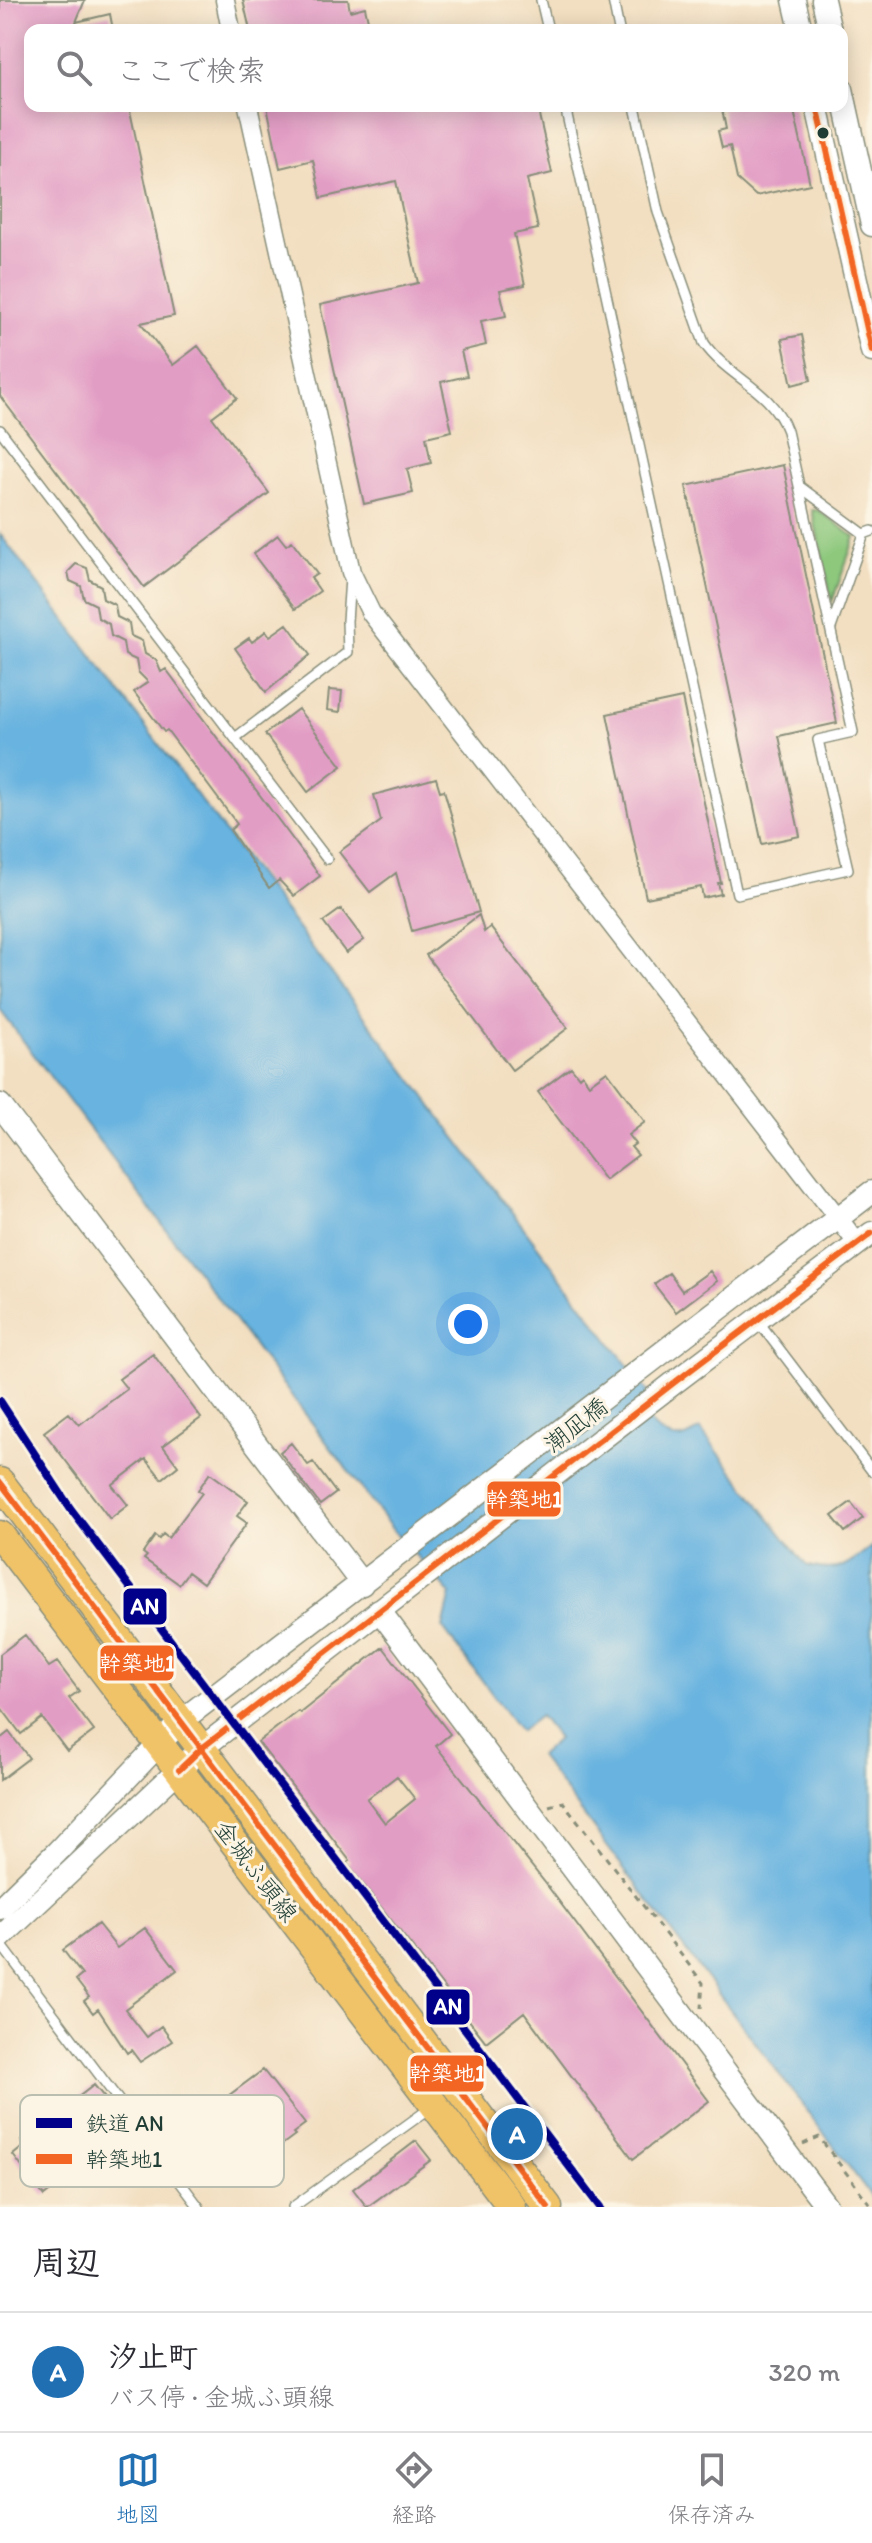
<!DOCTYPE html>
<html lang="ja">
<meta charset="utf-8">
<style>
:root{--surface:#fff;--page:#f7f7f7;--text:#2b2b33;--muted:#7c7c81;--line:#e1e1e2;--accent:#1f6fb2}
body{margin:0;font-family:Itim,"Klee One",sans-serif;background:var(--page);color:var(--text)}
.you{position:absolute;left:468px;top:1324px;width:28px;height:28px;margin:-20px;border:6px solid #fff;border-radius:50%;background:#1a73e8;box-shadow:0 0 0 12px #1a73e833}
.badge{display:grid;place-items:center;width:52px;height:52px;border-radius:50%;background:var(--accent);color:#fff;font-size:26px;font-weight:700}
.pin{position:absolute;translate:-50% -50%;border:4px solid #fff;box-shadow:0 2px 8px #0006}
.list{margin:0;padding:0;list-style:none}
h2{display:flex;justify-content:space-between;align-items:center;height:104px;margin:0;padding:0 32px;font-size:34px}
h2 small{font-size:26px;font-weight:400;color:var(--muted)}
.list li{display:grid;grid-template-columns:52px 1fr auto;gap:24px;align-items:center;box-sizing:border-box;height:120px;padding:0 32px;border-top:2px solid var(--line)}
.list b{display:block;font-size:30px;white-space:nowrap}
.list p{margin:0;font-size:26px;white-space:nowrap;color:var(--muted)}
.list em{font-size:26px;font-style:normal;color:var(--muted)}
.icon{flex:none;width:44px;height:44px;fill:none;stroke:currentColor;stroke-width:2;stroke-linecap:round;stroke-linejoin:round}
.map{position:relative;flex:none;width:872px;height:2207px;overflow:hidden}
.search{position:absolute;background:var(--surface);box-shadow:0 4px 20px #0003;left:24px;right:24px;top:24px;height:88px;display:flex;align-items:center;gap:20px;box-sizing:border-box;padding:0 28px;border-radius:16px;color:var(--muted);font-size:30px}
.sheet{height:224px;background:var(--surface)}
nav{display:flex;justify-content:space-around;align-items:center;box-sizing:border-box;height:112px;border-top:2px solid var(--line);background:var(--surface);font-size:22px;color:var(--muted)}
nav a{display:grid;justify-items:center;gap:4px}
nav .on{color:var(--accent)}
.map>svg:first-child{display:block}
</style>
<div class="map">
<svg width="872" height="2207" viewBox="0 0 872 2207">
<rect width="100%" height="100%" fill="#fcf5e5"/>
<filter id="ink" filterUnits="userSpaceOnUse"><feTurbulence type="fractalNoise" baseFrequency=".0125" numOctaves="2"/><feDisplacementMap in="SourceGraphic" scale="16" xChannelSelector="R" yChannelSelector="G"/><feConvolveMatrix kernelMatrix="1 2 1 2 8 2 1 2 1" color-interpolation-filters="sRGB"/></filter>
<filter id="wash" filterUnits="userSpaceOnUse"><feTurbulence type="fractalNoise" baseFrequency=".006" numOctaves="4" result="noise"/><feDisplacementMap in="SourceGraphic" scale="32" xChannelSelector="R" yChannelSelector="G"/><feGaussianBlur stdDeviation="1.8" result="paint"/><feColorMatrix in="noise" values="0 0 0 0 0 0 0 0 0 0 0 0 0 0 0 0 0 1.4 0 .05"/><feComposite in="paint" operator="in"/></filter>
<g filter="url(#wash)">
<rect width="100%" height="100%" fill="#f2dec0"/>
<path fill="#8dc87d" stroke="#568258" stroke-width="2" d="M812,510H818L855,537L832,602Z"/>
<path fill="#67b3e0" stroke="#43788a" stroke-width="2" d="M0,534L653,1399L639,1410C650,1422 663,1441 682,1438C688,1437 695,1432 700,1429L806,1565C839,1575 847,1565 872,1546V2197L539,1756L558,1739L540,1716L520,1731L443,1628L451,1594L393,1530L0,1010Z"/>
<g id="blocks">
<path fill="#e29dc5" fill-rule="evenodd" d="M0,0H85L76,22L110,14L113,30H30V106H129L174,316L141,323L173,365L198,346L237,398L212,417L269,493L144,587L0,396Z
M243,0H348L350,11L365,7L370,30H250Z
M267,106H537L552,173L527,179L538,229L514,234L525,285L500,290L506,316L481,321L486,345L461,351L467,376L441,382L452,431L426,437L431,463L407,469L413,493L364,504L320,305L418,283L396,181L321,198L313,160L280,168Z
M737,106H793L810,184L756,196L737,179L730,146L722,148L718,131L726,129L722,109Z
M802,335L811,380L792,385L782,339Z
M783,465L837,723L779,736L800,836L762,844L686,486Z
M278,535L286,545L292,541L317,574L311,578L320,591L295,609L253,554Z
M76,564L87,568L90,580L101,586L103,599L115,605L117,617L129,623L131,636L142,641L145,654L156,660L161,672L166,669L320,876L294,896L279,880L269,888L230,830L237,824L167,730L164,732L134,692L148,682L138,672L136,660L125,655L123,642L111,636L109,624L98,618L96,605L84,599L81,586L70,581L68,572Z
M287,624L310,655L266,692L235,648L249,638L252,642L266,631L270,636Z
M329,690L342,691L340,712L327,710Z
M682,698L721,883H718L721,894L703,898L701,887L646,898L607,714Z
M298,709L342,766L308,792L265,734Z
M436,778L440,791L444,790L479,912L412,931L396,873L370,892L339,852L381,821L374,795Z
M341,909L364,940L346,953L323,922Z
M479,915L484,932L490,927L568,1028L512,1070L426,955Z
M571,1067L579,1077L582,1074L589,1084L607,1071L645,1122L628,1135L635,1144L631,1147L638,1155L605,1180L538,1092Z
M710,1271L717,1281L676,1312L654,1284L669,1273L682,1291Z
M153,1354L201,1418L163,1446L178,1466L162,1479L146,1459L112,1485L128,1505L110,1519L44,1432L69,1413L79,1425L127,1389L119,1379Z
M291,1443L308,1465L313,1462L336,1493L320,1505L280,1452Z
M210,1473L248,1501L237,1516L247,1523L203,1583L188,1572L179,1584L144,1559L147,1556L143,1553L155,1536L159,1539L163,1534L168,1538L202,1493L198,1490Z
M851,1502L863,1518L845,1532L832,1516Z
M25,1635L49,1667L57,1662L79,1691L69,1698L94,1731L67,1751L42,1718L21,1734L0,1706V1654Z
M383,1647L450,1734L436,1746L546,1884L709,2101L633,2159L524,2012L486,2042L347,1863L350,1861L258,1742L298,1711L300,1713ZM397,1776L415,1799L385,1823L367,1799Z
M9,1732L29,1758L0,1780V1739Z
M98,1924L117,1948L145,1928L177,1970L125,2009L147,2037L161,2026L172,2041L140,2062L131,2050L127,2053L98,2009L93,2013L84,2001L89,1997L76,1980L82,1975L63,1950Z
M263,2070L305,2124L293,2133L295,2135L232,2182L189,2125Z
M94,2085L109,2103L95,2114L112,2137L96,2155L44,2196L13,2155L24,2146L21,2141Z
M416,2141L431,2160L367,2207L353,2189Z"/>
</g>
</g>
<g filter="url(#ink)">
<use href="#blocks" fill-opacity="0" stroke="#888e7a" stroke-width="2"/>
<g fill="none" stroke-linecap="round" stroke-linejoin="round">
<defs>
<path id="service" d="M541,0L548,30
M613,0L619,30
M565,106L737,894L848,869L818,740L853,732L787,431C771,388 728,378 704,343L658,212L635,106
M0,430L327,859
M799,486L864,534L872,531
M831,628L864,534
M235,738L348,652L347,621L350,578
M758,1321L872,1471
M0,1943L199,2207
M293,2207L433,2106"/>
<path id="minor" d="M225,0L231,30
M248,106L351,572L371,613L858,1244"/>
<path id="tertiary" d="M794,0L801,30
M823,0L830,30
M842,89L872,225
M817,106L872,351
M0,1105L362,1584
M379,1610L827,2207
M0,1908L56,1853L181,1721L872,1192
M0,1938L202,1748L675,1382L872,1233"/>
<path id="primary" d="M0,1482L548,2207
M0,1535L512,2207"/>
</defs>
<use href="#service" stroke="#888e7a" stroke-width="12"/>
<use href="#minor" stroke="#888e7a" stroke-width="21"/>
<use href="#tertiary" stroke="#888e7a" stroke-width="25"/>
<use href="#primary" stroke="#888e7a" stroke-width="31"/>
<path stroke="#888e7a" stroke-width="3" stroke-dasharray="6 6" stroke-linecap="butt" d="M549,1806L563,1802L703,1983L701,2008
M803,2144L819,2137L872,2207"/>
<use href="#service" stroke="#fff" stroke-width="9"/>
<use href="#minor" stroke="#fff" stroke-width="18"/>
<use href="#tertiary" stroke="#fff" stroke-width="22"/>
<use href="#primary" stroke="#f1c369" stroke-width="28"/>
<defs>
<path id="bus-1" d="M817,106L872,351
M0,1482L548,2207
M179,1770L202,1748L675,1382L872,1233"/>
</defs>
<use href="#bus-1" stroke="#fcf5e5" stroke-width="12"/>
<use href="#bus-1" stroke="#f26522" stroke-width="6"/>
<defs>
<path id="rail-1" d="M0,1401L70,1508L600,2207"/>
</defs>
<use href="#rail-1" stroke="#fcf5e5" stroke-width="14"/>
<use href="#rail-1" stroke="#00008b" stroke-width="8"/>
</g>
</g>
<circle fill="#1f3d34" stroke="#fcf5e5" stroke-width="3" cx="823" cy="133" r="7"/>
<g text-anchor="middle" stroke-width="6" stroke-linejoin="round" paint-order="stroke">
<g font-size="24" fill="#1f3d34" stroke="#fcf5e5">
<text transform="translate(576 1425) rotate(-38)" y="8">潮凪橋</text>
<text transform="translate(256 1871) rotate(53)" y="8">金城ふ頭線</text>
</g>
</g>
<rect x="20" y="2095" width="264" height="92" rx="12" fill="#fcf5e5" stroke="#babeb0" stroke-width="2"/>
<rect x="36" y="2118" width="36" height="10" fill="#00008b"/>
<rect x="36" y="2154" width="36" height="10" fill="#f26522"/>
<g font-size="22" fill="#1f3d34">
<text x="86" y="2131">鉄道 AN</text>
<text x="86" y="2167">幹築地1</text>
</g>
<g stroke="#fcf5e5" stroke-width="3">
<rect x="486" y="1480" width="76" height="38" rx="8" fill="#f26522"/>
<rect x="122" y="1587" width="46" height="39" rx="8" fill="#00008b"/>
<rect x="99" y="1644" width="76" height="38" rx="8" fill="#f26522"/>
<rect x="425" y="1988" width="46" height="38" rx="8" fill="#00008b"/>
<rect x="409" y="2054" width="76" height="39" rx="8" fill="#f26522"/>
</g>
<g font-size="22" text-anchor="middle" font-weight="bold" fill="#fff">
<text x="524" y="1507">幹築地1</text>
<text x="145" y="1614">AN</text>
<text x="137" y="1671">幹築地1</text>
<text x="448" y="2014">AN</text>
<text x="447" y="2081">幹築地1</text>
</g>
</svg>
<div class="you"></div>
<div class="pin badge" style="left:517px;top:2134px">A</div>
<div class="search"><svg class="icon" aria-label="search" viewBox="0 0 24 24"><circle cx="10" cy="10" r="6"/><path d="M15 15l6 6"/></svg>ここで検索</div>
</div>
<section class="sheet">
<h2>周辺<small></small></h2>
<ul class="list">
<li><span class="badge">A</span><div><b>汐止町</b><p>バス停 · 金城ふ頭線</p></div><em>320 m</em></li>
</ul>
</section>
<nav>
<a class="on"><svg class="icon" aria-label="map" viewBox="0 0 24 24"><path d="M3 6l6-2 6 2 6-2v14l-6 2-6-2-6 2zM9 4v14M15 6v14"/></svg>地図</a>
<a><svg class="icon" aria-label="directions" viewBox="0 0 24 24"><path d="M12 3l9 9-9 9-9-9zM9 14v-3h6M13 9l2 2-2 2"/></svg>経路</a>
<a><svg class="icon" aria-label="saved" viewBox="0 0 24 24"><path d="M7 4h10v16l-5-4-5 4z"/></svg>保存済み</a>
</nav>
